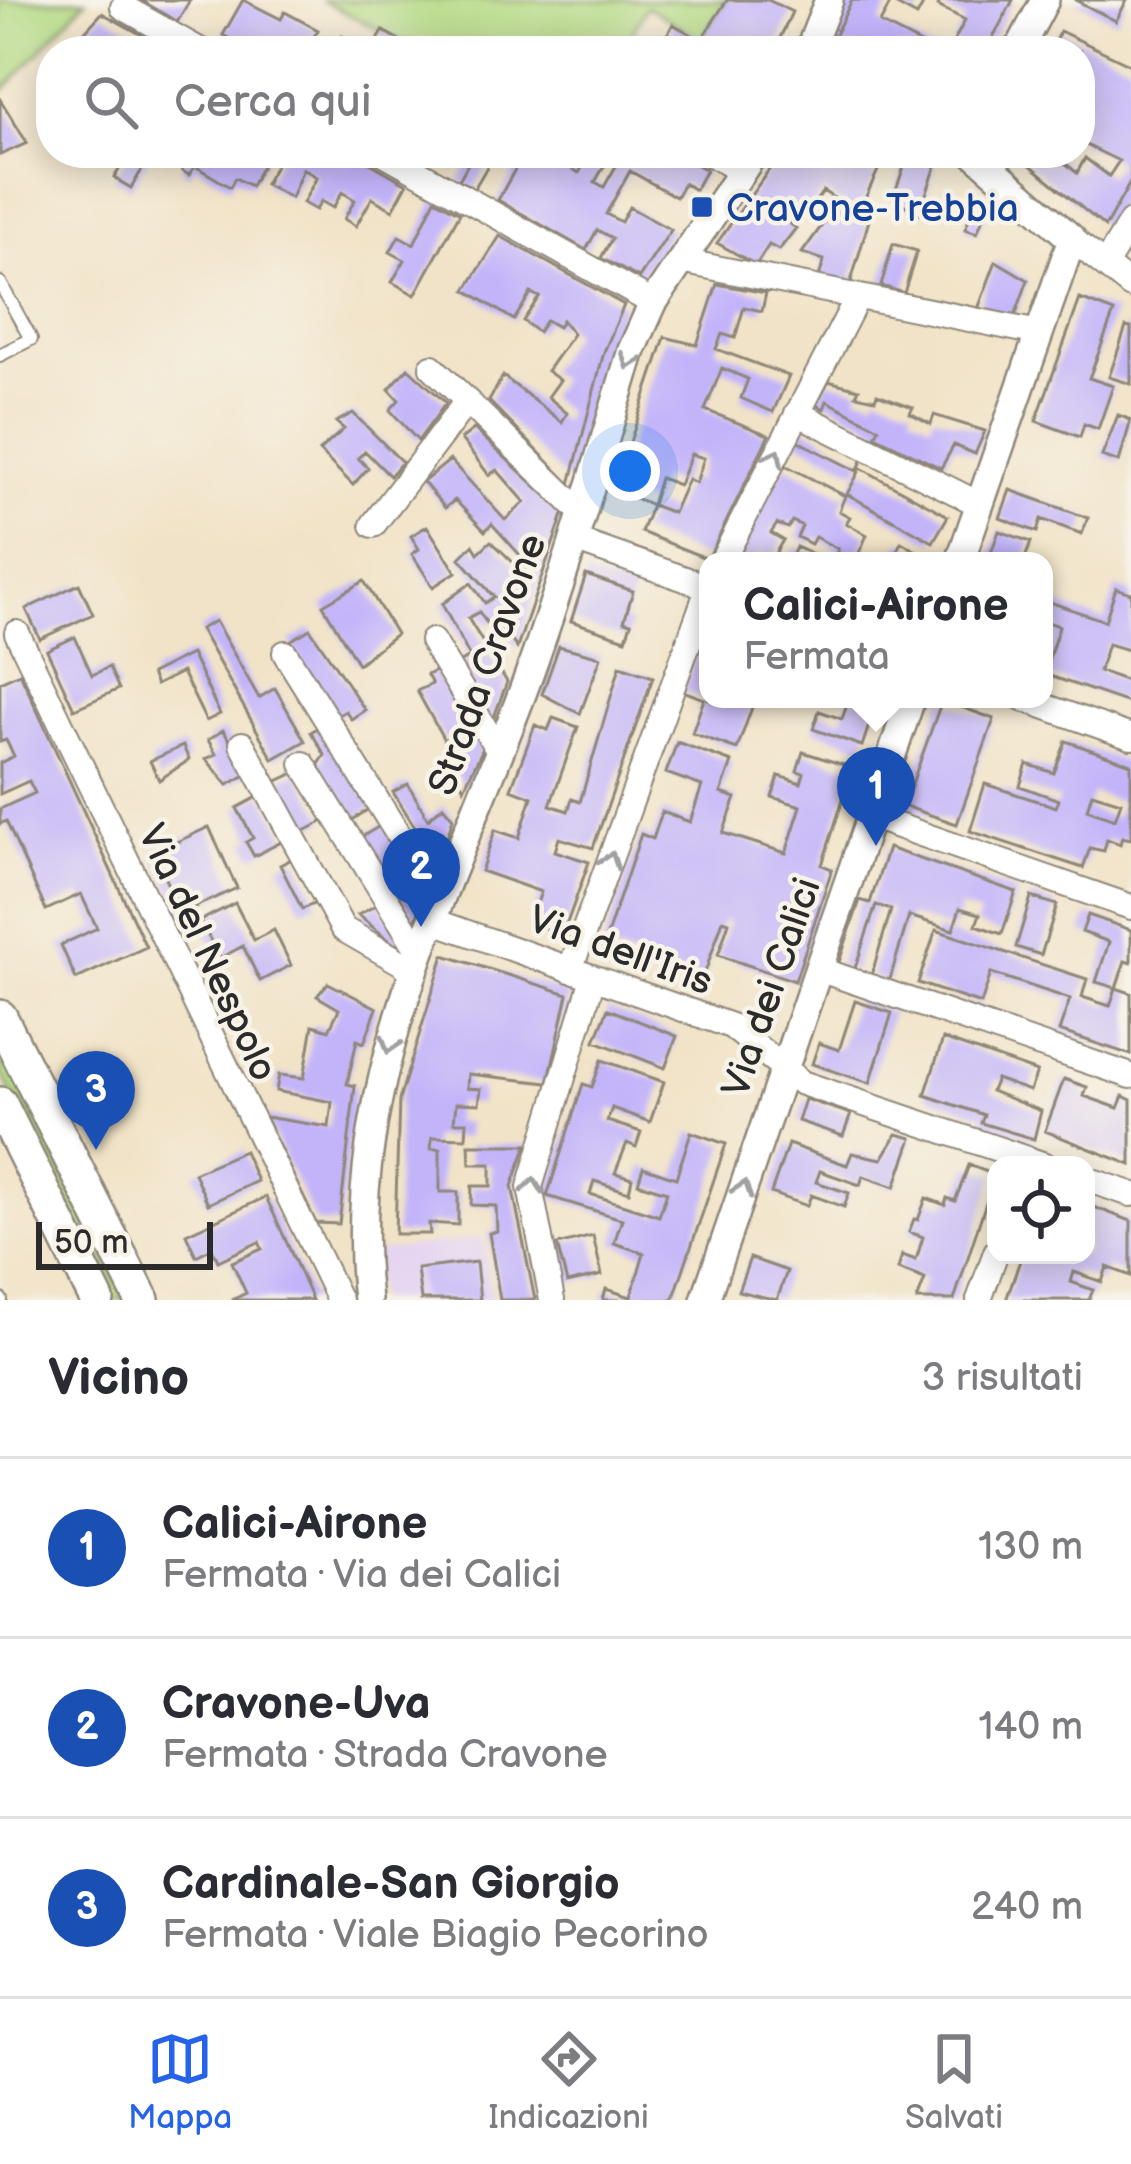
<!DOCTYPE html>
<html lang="it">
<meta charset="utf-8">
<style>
:root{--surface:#fff;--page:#f2f2f3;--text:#2b2b33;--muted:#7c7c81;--line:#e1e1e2;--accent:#2563eb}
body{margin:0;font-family:"Balsamiq Sans",sans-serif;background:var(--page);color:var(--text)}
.controls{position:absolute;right:36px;bottom:36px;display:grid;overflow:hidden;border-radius:24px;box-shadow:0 6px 30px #0003}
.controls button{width:108px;height:108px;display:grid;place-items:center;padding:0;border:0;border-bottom:3px solid var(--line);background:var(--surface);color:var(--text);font:60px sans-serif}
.scale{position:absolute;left:36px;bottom:30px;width:177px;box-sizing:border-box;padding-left:12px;border:6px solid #2b2b2b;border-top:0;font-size:33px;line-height:42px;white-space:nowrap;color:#2b2b2b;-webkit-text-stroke:9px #f7f3e8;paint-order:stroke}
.you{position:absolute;left:630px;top:471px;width:42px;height:42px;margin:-30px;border:9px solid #fff;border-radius:50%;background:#1a73e8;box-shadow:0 0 0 18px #1a73e833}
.badge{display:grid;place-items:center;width:78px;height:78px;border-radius:50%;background:var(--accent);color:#fff;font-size:39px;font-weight:700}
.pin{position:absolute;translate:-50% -99px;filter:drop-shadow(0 3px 6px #0008)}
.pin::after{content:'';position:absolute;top:63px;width:42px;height:36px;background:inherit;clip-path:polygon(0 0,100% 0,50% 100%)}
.popup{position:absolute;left:699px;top:552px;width:354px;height:156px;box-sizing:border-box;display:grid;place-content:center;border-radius:24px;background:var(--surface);filter:drop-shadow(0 3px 9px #0005);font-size:39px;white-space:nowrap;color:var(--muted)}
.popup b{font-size:45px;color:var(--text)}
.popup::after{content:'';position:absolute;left:50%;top:100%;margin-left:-24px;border:24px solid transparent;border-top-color:var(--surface)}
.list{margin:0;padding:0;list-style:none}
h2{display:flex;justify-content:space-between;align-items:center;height:156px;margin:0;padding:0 48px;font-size:51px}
h2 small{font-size:39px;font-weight:400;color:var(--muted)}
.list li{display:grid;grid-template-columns:78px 1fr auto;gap:36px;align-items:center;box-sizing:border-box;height:180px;padding:0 48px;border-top:3px solid var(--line)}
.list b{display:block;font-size:45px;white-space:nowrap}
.list p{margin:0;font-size:39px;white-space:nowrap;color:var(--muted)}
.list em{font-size:39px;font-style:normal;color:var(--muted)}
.icon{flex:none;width:66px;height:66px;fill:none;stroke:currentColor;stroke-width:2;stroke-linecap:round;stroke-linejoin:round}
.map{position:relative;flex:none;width:1131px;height:1300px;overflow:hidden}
.search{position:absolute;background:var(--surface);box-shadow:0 6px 30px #0003;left:36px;right:36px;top:36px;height:132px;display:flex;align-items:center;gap:30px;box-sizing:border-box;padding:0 42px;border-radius:48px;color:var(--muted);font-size:45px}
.sheet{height:696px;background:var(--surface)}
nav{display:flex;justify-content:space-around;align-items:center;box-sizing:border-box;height:168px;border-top:3px solid var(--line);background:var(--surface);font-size:33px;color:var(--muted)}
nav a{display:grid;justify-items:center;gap:6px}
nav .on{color:var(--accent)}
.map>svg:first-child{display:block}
</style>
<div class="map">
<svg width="1131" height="1300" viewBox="0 0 1131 1300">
<rect width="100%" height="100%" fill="#f7f3e8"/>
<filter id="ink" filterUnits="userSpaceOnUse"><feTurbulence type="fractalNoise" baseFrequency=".00833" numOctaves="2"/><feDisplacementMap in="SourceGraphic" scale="24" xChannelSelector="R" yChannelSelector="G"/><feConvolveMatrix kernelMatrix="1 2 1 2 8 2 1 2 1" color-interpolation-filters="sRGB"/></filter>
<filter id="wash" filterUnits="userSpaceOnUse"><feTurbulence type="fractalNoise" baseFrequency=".004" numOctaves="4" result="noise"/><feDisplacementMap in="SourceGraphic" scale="48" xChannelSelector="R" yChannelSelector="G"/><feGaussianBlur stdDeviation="2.7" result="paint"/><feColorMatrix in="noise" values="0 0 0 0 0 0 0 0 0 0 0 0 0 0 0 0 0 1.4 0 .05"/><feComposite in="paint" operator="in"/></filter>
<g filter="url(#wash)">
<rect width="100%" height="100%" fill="#f1e3c7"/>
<path fill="#e4d3f2" d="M483,1238L491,1300H378L372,1252Z"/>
<path fill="#b3d982" stroke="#6f8256" stroke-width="3" d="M0,0H86L5,89L0,78Z
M321,0H726L701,40L647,6L622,51H474L452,45L449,51L407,44Z
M0,1040L126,1300H112L0,1069Z"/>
<g id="blocks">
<path fill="#c3b4fa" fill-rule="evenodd" d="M141,0H190L177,22Z
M243,0L281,19L285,12L318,30L313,38L325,45L321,51H251L223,35Z
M727,0H768L792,12L774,51H658L673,24L701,40Z
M852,0L924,3L917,16L891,2L880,23L935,51L829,47Z
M941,0H1013L986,51H965L953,43L965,20L938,6Z
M1075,0H1127L1116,21Z
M102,13L131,29L171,51H67Z
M383,31L407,44L403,51H372Z
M1060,31L1131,65V181L1105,227L1016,153H1053L1077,173L1085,158L1109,176L1119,161L1080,142V51H1050Z
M342,36L359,46L357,51H334Z
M0,99L27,143L0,155Z
M129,153H152L131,188L114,178Z
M184,153H269L251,186L235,178L230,187L195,166L189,175L182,171Z
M282,153H352L407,184L393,210L372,198L356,226L344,219L355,200L342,192L333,208L321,201L316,210L303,203L317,177L303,169L291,198L265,184Z
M474,153H495L474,189L459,180Z
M524,153H546L579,173L590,153H675L706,170L695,190L684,183L676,197L630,171L606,214L621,222L629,207L671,230L639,278L601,258L612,238L597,230L586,250L498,200ZM611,154L620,159L604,187L595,182Z
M781,153H886L862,205L872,210L850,285L818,281L824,260L802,253L828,217L834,222L843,204L823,191L806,215L793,207L784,220L796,228L779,250L769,245L756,265L717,243Z
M920,160L936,166L919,214L893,198L906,161L919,166Z
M435,199L460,213L415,295L392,282L405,260L390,252L399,236L414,244Z
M973,209L985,214L977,233L965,229Z
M500,236L624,305L604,352L570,484L489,401L503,376L562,422L567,413L548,397L560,380L547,371L573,334L562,320L558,327L546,320L538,332L523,321L539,297L531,293L514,320L466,290Z
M893,244L917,251L904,293L881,286Z
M996,261L1028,280L1015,316L978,309Z
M717,284L766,293L762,311L744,307L735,338L722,334L716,349L789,376L773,412L741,398L748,379L722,368L705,410L769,435L708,559L641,532L652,505L673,513L688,479L696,483L704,458L691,454L679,485L660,478L652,505L614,490L665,337L697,345Z
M1080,299L1114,312L1089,378L1113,386L1098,429L1084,424L1080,437L1036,421Z
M1126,327L1131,328V384L1109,377Z
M408,368L446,403L418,441L390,410L399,400L389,389Z
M828,381L859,389L856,395L875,399L877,394L913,407L910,413L931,424L934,415L985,431L975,454L954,445L941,468L875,436L879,428L827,401L824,409L815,404Z
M353,413L402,462L390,476L365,451L358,458L368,468L353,485L319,451L344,429L336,422Z
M1118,415L1131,420L1119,462L1102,456Z
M803,427L863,459L857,471L796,440Z
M474,429L564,512L517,648L496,620L488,625L479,612L468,618L507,682L490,728L456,664L470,657L442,604L471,583L485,603L494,597L460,558L473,545L478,553L491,541L522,571L529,565L492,524L485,531L455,500L445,508L423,482L450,460L505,520L525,502L497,470L489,475L461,439Z
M785,465L845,496L839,511L850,517L846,523L867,535L859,553L866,556L864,561H833L838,549L815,537L811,544L797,537L802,526L792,521L788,528L777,524L771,533L783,540L772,559L761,553L756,561H733Z
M861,468L948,516L933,542L847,494Z
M1010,490L1088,518L1082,534L1041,519L1037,532L1000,518Z
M427,526L456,572L433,587L412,554L419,549L411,536Z
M999,531L1031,542L1024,561H988Z
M901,542L934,561H892Z
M796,547L819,557L817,561H790Z
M586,575L633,591L624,621L631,623L626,639L571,621Z
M364,581L396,634L358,664L323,605Z
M79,584L93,614L40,639L26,609Z
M1116,588L1131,593V651L1108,644L1099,671L1131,682V704L1044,674L1059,626L1044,621V600L1105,621Z
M215,621L259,698L275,688L305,741L273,759L200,629Z
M708,623V699H755L737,749L692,733L704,699L683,691Z
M310,629L365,710L351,719L346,711L333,718L290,641Z
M75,637L92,675L109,667L119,689L74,709L47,650Z
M559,646L601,657L580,714L542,694Z
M191,654L220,714L206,721L182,672L156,685L151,674Z
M620,666L653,677L593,848L559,838L555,851L589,862L563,934L530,923L541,892L481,871L495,830L519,838L532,797L511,789L535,725L548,730L553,718L578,727L550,805L568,811L572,799L580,802Z
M441,668L474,723L444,740L417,691L432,684L427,675Z
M20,673L146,947L76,979L61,945L97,928L81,894L46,910L6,821L0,824V809L35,793L29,781L0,794V763L14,756L6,740L0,742V682Z
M849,699H878L862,746L813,729L819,711L842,719Z
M942,700L994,719L957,824L904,806Z
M322,725L373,806L351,821L317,767L325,755L311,732Z
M223,730L249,773L228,785L206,759L216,754L208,740Z
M477,730L486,742L464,788L446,755Z
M1066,741L1131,764V839L1122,837L1120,844L1107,839L1104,851L1090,848L1083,868L970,831L985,784L1056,807L1059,800L1020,786L1027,764L1054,773ZM1092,793L1121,802L1115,819L1087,809Z
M677,742L732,762L721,793L736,798L723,833L786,853L801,806L772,797L779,776L801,783L804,773L797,771L803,752L853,768L822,865L832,869L795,981L718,955L729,922L723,920L702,981L603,947L641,834L653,839L662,812L690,822L702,786L666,773Z
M183,746L189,760L159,780L150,761Z
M297,772L326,820L297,835L271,784Z
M408,784L428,819L443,806L453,818L433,881L410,840L420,835L393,792Z
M263,794L287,839L254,856L246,842L253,838L237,808Z
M383,824L426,893L413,927L358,839Z
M209,827L237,888L181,913L153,853Z
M888,848L1016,892L1002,934L976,925L980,914L960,908L953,930L909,916L889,982L871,976L891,910L876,905L854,971L838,965L860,900L870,903Z
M296,857L318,902L302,909L280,865Z
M1031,897L1057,905L1041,955L1016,947Z
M235,903L254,940L274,930L291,965L260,981L243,946L220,958L200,921Z
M380,903L402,941L395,945L358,915Z
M1088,915L1131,930V963L1125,961L1116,988L1096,982L1109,942L1082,932Z
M936,930L1087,979L1082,997L1110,1006L1116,988L1131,993V1055L1059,1031L1070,999L991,973L981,1004L918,983Z
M444,955L568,994L548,1083L468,1074L467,1088L481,1089L479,1104L456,1103L454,1122H467L466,1138L432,1137L431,1149H440V1192H458V1225L429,1223L430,1234H395L399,1100Z
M328,983L377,1008L364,1043L357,1040L347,1084L355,1086L339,1224L316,1223L265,1117L329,1127L332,1102L276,1091L279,1075L304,1078L313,1025L329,1030L339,1009L317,996Z
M855,1001L892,1013L870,1083L812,1064L819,1043L839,1050Z
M608,1009L677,1036L665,1068L595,1041Z
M943,1039L1037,1072L1030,1091L996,1079L991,1091L1041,1111L1034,1139L981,1123L984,1115L925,1095Z
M602,1060L664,1082L650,1122L612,1108L607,1121L641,1132L636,1147L627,1143L615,1173L632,1178L629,1192L594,1181L590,1194L659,1216L667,1192L638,1183L643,1167L676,1178L691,1132L726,1144L673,1300H603L606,1289L631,1297L644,1253L614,1243L622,1219L547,1196L583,1084L592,1087Z
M1064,1079L1087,1087L1084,1096L1118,1108L1123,1096L1131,1100V1165L1045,1131Z
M805,1099L851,1114L843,1136L798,1121Z
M897,1134L912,1138L895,1187L863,1176L860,1185L820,1171L816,1182L849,1193L844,1207L811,1195L807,1206L771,1193L788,1144L847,1165L852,1153L882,1159Z
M469,1145H527L512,1186L535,1300H500L489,1233L497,1231L496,1206L471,1205L472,1186H491V1164H470Z
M244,1151L257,1181L208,1204L194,1173Z
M969,1165L995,1175L954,1300H917L925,1279L898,1269L902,1255L916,1260L923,1237L909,1232L914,1219L918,1220L926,1198L945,1205L947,1198L955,1201Z
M266,1197L282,1232L312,1300H232L246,1293L232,1262L262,1249L259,1242L218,1261L212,1248L196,1256L186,1234Z
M1086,1204L1131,1221V1276L1107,1267L1102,1282L1074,1272L1071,1282L1093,1290L1089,1300H1006L1022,1255H1086Z
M593,1236L602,1275L567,1283L557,1245Z
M750,1258L787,1271L777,1300L738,1291Z
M476,1262L480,1300H421L417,1269Z"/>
</g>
</g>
<g filter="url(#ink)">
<use href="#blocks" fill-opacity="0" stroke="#8e8779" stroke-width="3"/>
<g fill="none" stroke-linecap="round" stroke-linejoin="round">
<defs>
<path id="service" d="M0,283L31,339L0,355
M0,1299L1,1300"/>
<path id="minor" d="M123,7L201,51
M384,153L653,303
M709,153L743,172
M1072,239L1131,286
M681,261L1039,333
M1105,265L1131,222
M432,367L582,513
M797,413L979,504
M373,525L467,401
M574,540L708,587
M722,561L856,300
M17,633L339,1300
M432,641L498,750
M285,653L439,900
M1024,699L1131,737
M242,744L343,929L414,970
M303,764L420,953
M869,816L1131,907
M431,920L731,1026L802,1083L1045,1165
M818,969L1131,1076
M570,970L708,589
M1086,1179L1131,1194
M552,1300L530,1187L593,978
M979,1300L996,1252"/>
<path id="tertiary" d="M809,51L829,0
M1018,51L1045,0
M960,561L1072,239L974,153
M367,1300C341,1076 457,876 530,672C568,566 599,457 632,350L653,303L754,153
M705,1300L911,699"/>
<path id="secondary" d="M0,1017L142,1300
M0,1104L97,1300"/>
</defs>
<use href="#service" stroke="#8e8779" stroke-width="16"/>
<use href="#minor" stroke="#8e8779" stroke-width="28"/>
<use href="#tertiary" stroke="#8e8779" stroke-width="32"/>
<use href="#secondary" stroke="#8e8779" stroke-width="38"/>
<use href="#service" stroke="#fff" stroke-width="12"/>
<use href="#minor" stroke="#fff" stroke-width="24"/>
<use href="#tertiary" stroke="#fff" stroke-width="27"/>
<use href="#secondary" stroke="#fff" stroke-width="33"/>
</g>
<defs><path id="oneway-chevron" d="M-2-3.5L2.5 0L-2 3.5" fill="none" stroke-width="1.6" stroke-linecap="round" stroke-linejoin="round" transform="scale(3)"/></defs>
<g stroke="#a0a0a0">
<use href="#oneway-chevron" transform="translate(630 361) rotate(109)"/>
<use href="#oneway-chevron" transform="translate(775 457) rotate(-63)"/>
<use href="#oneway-chevron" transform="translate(610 860) rotate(-70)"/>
<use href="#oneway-chevron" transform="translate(390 1045) rotate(108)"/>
<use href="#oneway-chevron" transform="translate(533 1186) rotate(-83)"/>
<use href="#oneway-chevron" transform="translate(743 1189) rotate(-71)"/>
</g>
</g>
<rect fill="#1a4fb4" stroke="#f7f3e8" stroke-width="4.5" x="690" y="195" width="24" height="24" rx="6"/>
<g text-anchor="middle" stroke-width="9" stroke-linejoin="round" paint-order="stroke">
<g font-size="39" fill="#164399" stroke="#f7f3e8" text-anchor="start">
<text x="726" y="221">Cravone-Trebbia</text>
</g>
<g font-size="39" fill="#2b2b2b" stroke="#f7f3e8">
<text transform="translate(486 664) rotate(-70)" y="14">Strada Cravone</text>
<text transform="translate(621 949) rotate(20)" y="14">Via dell'Iris</text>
<text transform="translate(209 952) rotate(65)" y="14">Via del Nespolo</text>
<text transform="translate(770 987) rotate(-71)" y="14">Via dei Calici</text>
</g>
</g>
</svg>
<div class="controls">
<button><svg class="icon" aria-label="locate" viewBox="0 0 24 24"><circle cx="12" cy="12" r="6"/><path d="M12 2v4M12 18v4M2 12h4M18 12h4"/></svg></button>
</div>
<div class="scale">50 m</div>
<div class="you"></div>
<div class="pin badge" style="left:876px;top:846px;background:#1a4fb4">1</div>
<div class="popup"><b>Calici-Airone</b>Fermata</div>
<div class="pin badge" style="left:421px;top:927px;background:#1a4fb4">2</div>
<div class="pin badge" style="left:96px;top:1150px;background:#1a4fb4">3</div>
<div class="search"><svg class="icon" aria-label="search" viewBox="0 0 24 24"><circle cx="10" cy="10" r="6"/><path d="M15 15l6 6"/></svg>Cerca qui</div>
</div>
<section class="sheet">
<h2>Vicino<small>3 risultati</small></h2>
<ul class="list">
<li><span class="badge" style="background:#1a4fb4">1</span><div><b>Calici-Airone</b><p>Fermata · Via dei Calici</p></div><em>130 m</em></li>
<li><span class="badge" style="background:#1a4fb4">2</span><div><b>Cravone-Uva</b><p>Fermata · Strada Cravone</p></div><em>140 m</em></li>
<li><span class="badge" style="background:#1a4fb4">3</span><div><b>Cardinale-San Giorgio</b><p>Fermata · Viale Biagio Pecorino</p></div><em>240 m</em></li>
</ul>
</section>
<nav>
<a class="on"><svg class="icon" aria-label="map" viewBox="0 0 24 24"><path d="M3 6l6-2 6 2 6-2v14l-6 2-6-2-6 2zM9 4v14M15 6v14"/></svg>Mappa</a>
<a><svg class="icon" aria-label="directions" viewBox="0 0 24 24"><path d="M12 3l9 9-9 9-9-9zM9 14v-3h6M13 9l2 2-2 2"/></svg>Indicazioni</a>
<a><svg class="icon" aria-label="saved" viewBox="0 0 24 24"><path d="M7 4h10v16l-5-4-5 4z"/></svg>Salvati</a>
</nav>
